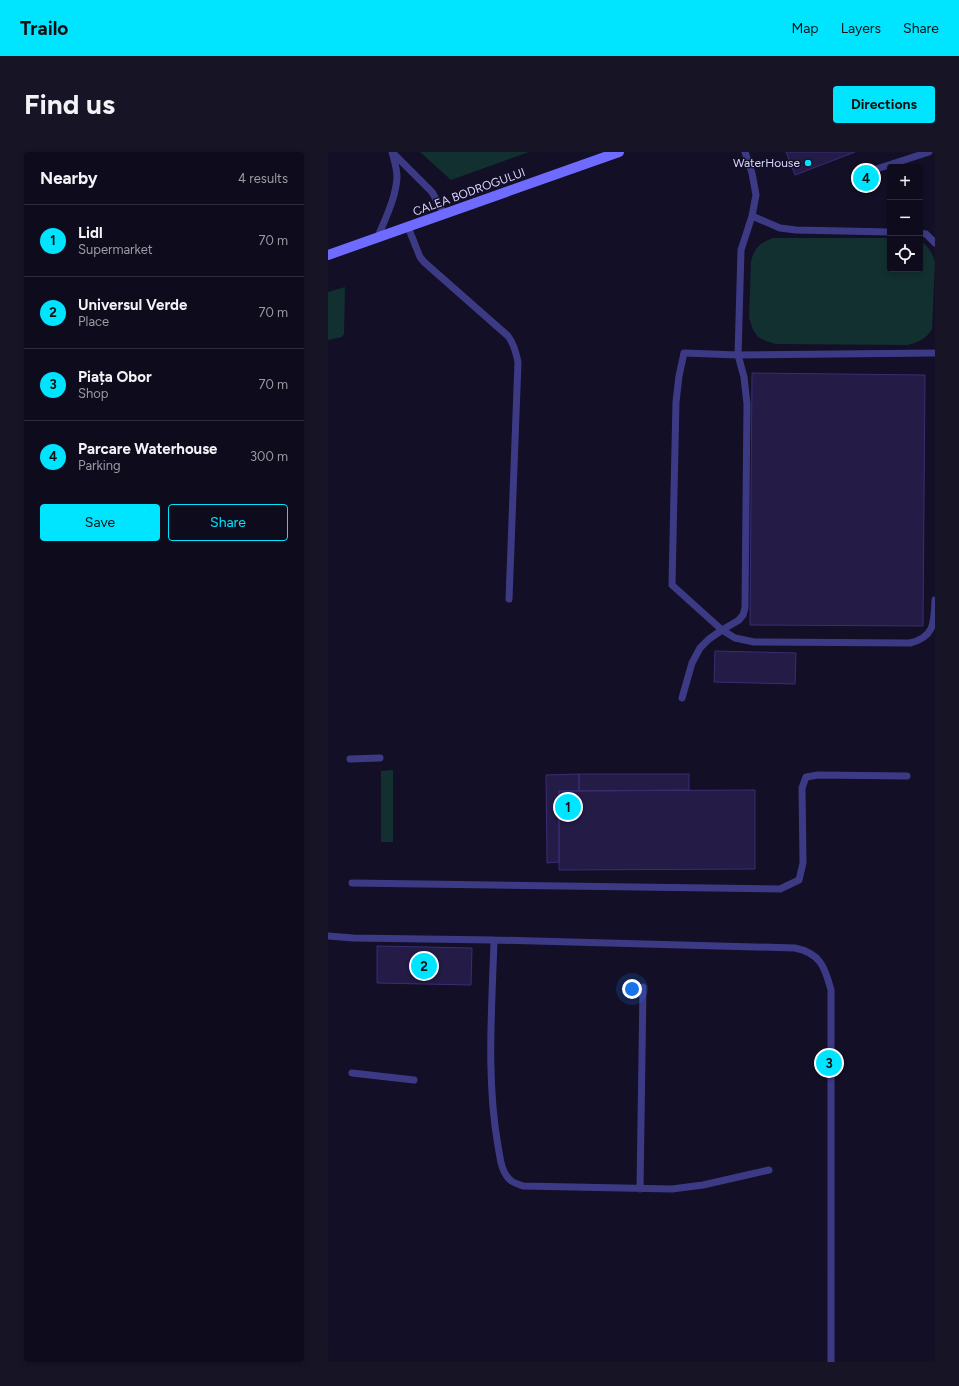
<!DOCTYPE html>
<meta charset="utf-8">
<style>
:root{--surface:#0e0b1c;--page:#171425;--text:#f1f3f6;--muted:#9b9ba3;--line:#2e2b3b;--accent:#00e5ff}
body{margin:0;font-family:Figtree,sans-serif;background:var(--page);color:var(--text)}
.controls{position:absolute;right:12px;top:12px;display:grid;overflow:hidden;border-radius:4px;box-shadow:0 2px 6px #0003}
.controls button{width:36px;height:36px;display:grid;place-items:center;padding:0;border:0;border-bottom:1px solid var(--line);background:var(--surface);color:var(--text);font:20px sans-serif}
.you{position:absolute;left:304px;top:837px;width:14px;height:14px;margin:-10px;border:3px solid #fff;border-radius:50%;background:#1a73e8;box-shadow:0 0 0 6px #1a73e833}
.badge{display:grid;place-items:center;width:26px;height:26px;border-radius:50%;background:var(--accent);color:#111;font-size:13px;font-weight:700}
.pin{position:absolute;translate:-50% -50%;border:2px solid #fff;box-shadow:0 1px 4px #0006}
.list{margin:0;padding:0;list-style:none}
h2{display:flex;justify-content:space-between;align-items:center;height:52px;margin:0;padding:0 16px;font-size:17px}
h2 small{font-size:13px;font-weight:400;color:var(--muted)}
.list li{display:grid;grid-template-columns:26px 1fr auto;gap:12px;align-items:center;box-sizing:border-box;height:72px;padding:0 16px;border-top:1px solid var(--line)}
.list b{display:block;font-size:15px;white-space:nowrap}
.list p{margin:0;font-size:13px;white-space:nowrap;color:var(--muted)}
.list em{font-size:13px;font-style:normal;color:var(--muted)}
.actions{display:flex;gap:8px;padding:12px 16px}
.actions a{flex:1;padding:9px 0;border:1px solid var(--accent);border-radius:4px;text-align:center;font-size:14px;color:var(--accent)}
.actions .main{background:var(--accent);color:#111}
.icon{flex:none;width:22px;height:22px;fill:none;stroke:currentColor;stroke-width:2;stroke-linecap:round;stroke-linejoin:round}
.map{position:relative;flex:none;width:607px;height:1210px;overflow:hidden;border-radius:4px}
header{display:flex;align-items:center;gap:24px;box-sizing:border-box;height:56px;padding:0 20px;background:var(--accent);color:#111}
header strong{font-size:19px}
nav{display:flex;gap:22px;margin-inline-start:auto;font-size:14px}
.intro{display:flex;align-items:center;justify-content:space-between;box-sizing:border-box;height:96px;padding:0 24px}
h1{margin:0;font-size:28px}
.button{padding:10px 18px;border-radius:4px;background:var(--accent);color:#111;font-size:14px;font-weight:700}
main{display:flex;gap:24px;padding:0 24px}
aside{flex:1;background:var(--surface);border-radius:4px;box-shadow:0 2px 6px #0003}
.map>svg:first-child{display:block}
</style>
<header>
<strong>Trailo</strong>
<nav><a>Map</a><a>Layers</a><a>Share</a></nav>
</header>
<div class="intro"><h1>Find us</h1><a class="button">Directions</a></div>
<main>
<aside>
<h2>Nearby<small>4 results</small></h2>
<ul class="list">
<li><span class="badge">1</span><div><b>Lidl</b><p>Supermarket</p></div><em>70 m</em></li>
<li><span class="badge">2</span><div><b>Universul Verde</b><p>Place</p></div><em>70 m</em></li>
<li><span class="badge">3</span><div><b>Piața Obor</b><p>Shop</p></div><em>70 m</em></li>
<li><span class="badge">4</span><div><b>Parcare Waterhouse</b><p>Parking</p></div><em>300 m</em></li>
</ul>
<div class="actions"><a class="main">Save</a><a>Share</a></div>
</aside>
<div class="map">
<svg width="607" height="1210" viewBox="0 0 607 1210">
<rect width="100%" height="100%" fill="#130f26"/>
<path fill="#12302f" d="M92,0H201L123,28Z
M445,86H562V117H592L593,89C601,95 604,101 607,110L604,177C599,186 591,190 580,193L448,192L438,189L430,185L425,178L421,166L423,109C427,95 432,91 445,86Z
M17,135L16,182L14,185L0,188V140Z
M65,618V690H53V619Z"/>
<path fill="#241b47" stroke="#3b2d73" d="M458,0H527L467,23Z
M424,221L597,223L595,474L422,473Z
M387,499L468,501L467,532L386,530Z
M251,622H361V638L251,639Z
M251,622V639H231V710L219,711L218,623Z
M427,638V717L231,718V639Z
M49,794L144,796L143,833L49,831Z"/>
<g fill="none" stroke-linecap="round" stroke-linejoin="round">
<path stroke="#3d3a85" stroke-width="7" d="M65,1L104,40L116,62
M530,23L601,0
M424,64L452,76L468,78L562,80
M80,75L92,105L96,110L180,184C186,192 188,200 190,210L181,447
M592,81L598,82L607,91
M49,87C57,67 68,46 69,25C69,16 66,8 64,0
M607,201L410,203L356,201L351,224L348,250L344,433L394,478L407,486L426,490L582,491C607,485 606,470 607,448
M354,546L364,511L372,496L381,487L394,478L411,468L415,463L417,456L419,252L416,225L410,203L413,98L424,64L428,43L424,21L417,0
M22,607L52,606
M24,731L452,737L471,728L475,711L474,636L478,625L490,623L579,624
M0,784L25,786L166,788L467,796C492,801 497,815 503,838V1210
M166,788C164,856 158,926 170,994C172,1003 172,1015 178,1023C182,1030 187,1031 195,1034L344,1037L375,1033L441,1018
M24,921L86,928
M312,1037L315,835"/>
<path stroke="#6f6bff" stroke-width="10" d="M0,103L291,0"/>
</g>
<circle fill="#00e5ff" stroke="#130f26" stroke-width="1.5" cx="480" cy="11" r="4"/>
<g text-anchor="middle" stroke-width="3" stroke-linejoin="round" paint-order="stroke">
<g font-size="12" fill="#d9d4ff" stroke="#130f26" text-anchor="end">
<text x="472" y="15">WaterHouse</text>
</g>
<g font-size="12" fill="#d9d4ff" stroke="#130f26">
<text transform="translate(141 40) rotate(-20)" y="4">CALEA BODROGULUI</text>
</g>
</g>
</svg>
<div class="controls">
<button>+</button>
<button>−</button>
<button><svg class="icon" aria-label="locate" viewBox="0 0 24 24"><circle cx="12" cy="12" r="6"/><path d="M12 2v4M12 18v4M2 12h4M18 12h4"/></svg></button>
</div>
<div class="you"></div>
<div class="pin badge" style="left:240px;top:655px">1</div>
<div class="pin badge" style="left:96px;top:814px">2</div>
<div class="pin badge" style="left:501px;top:911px">3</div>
<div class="pin badge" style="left:538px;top:26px">4</div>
</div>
</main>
